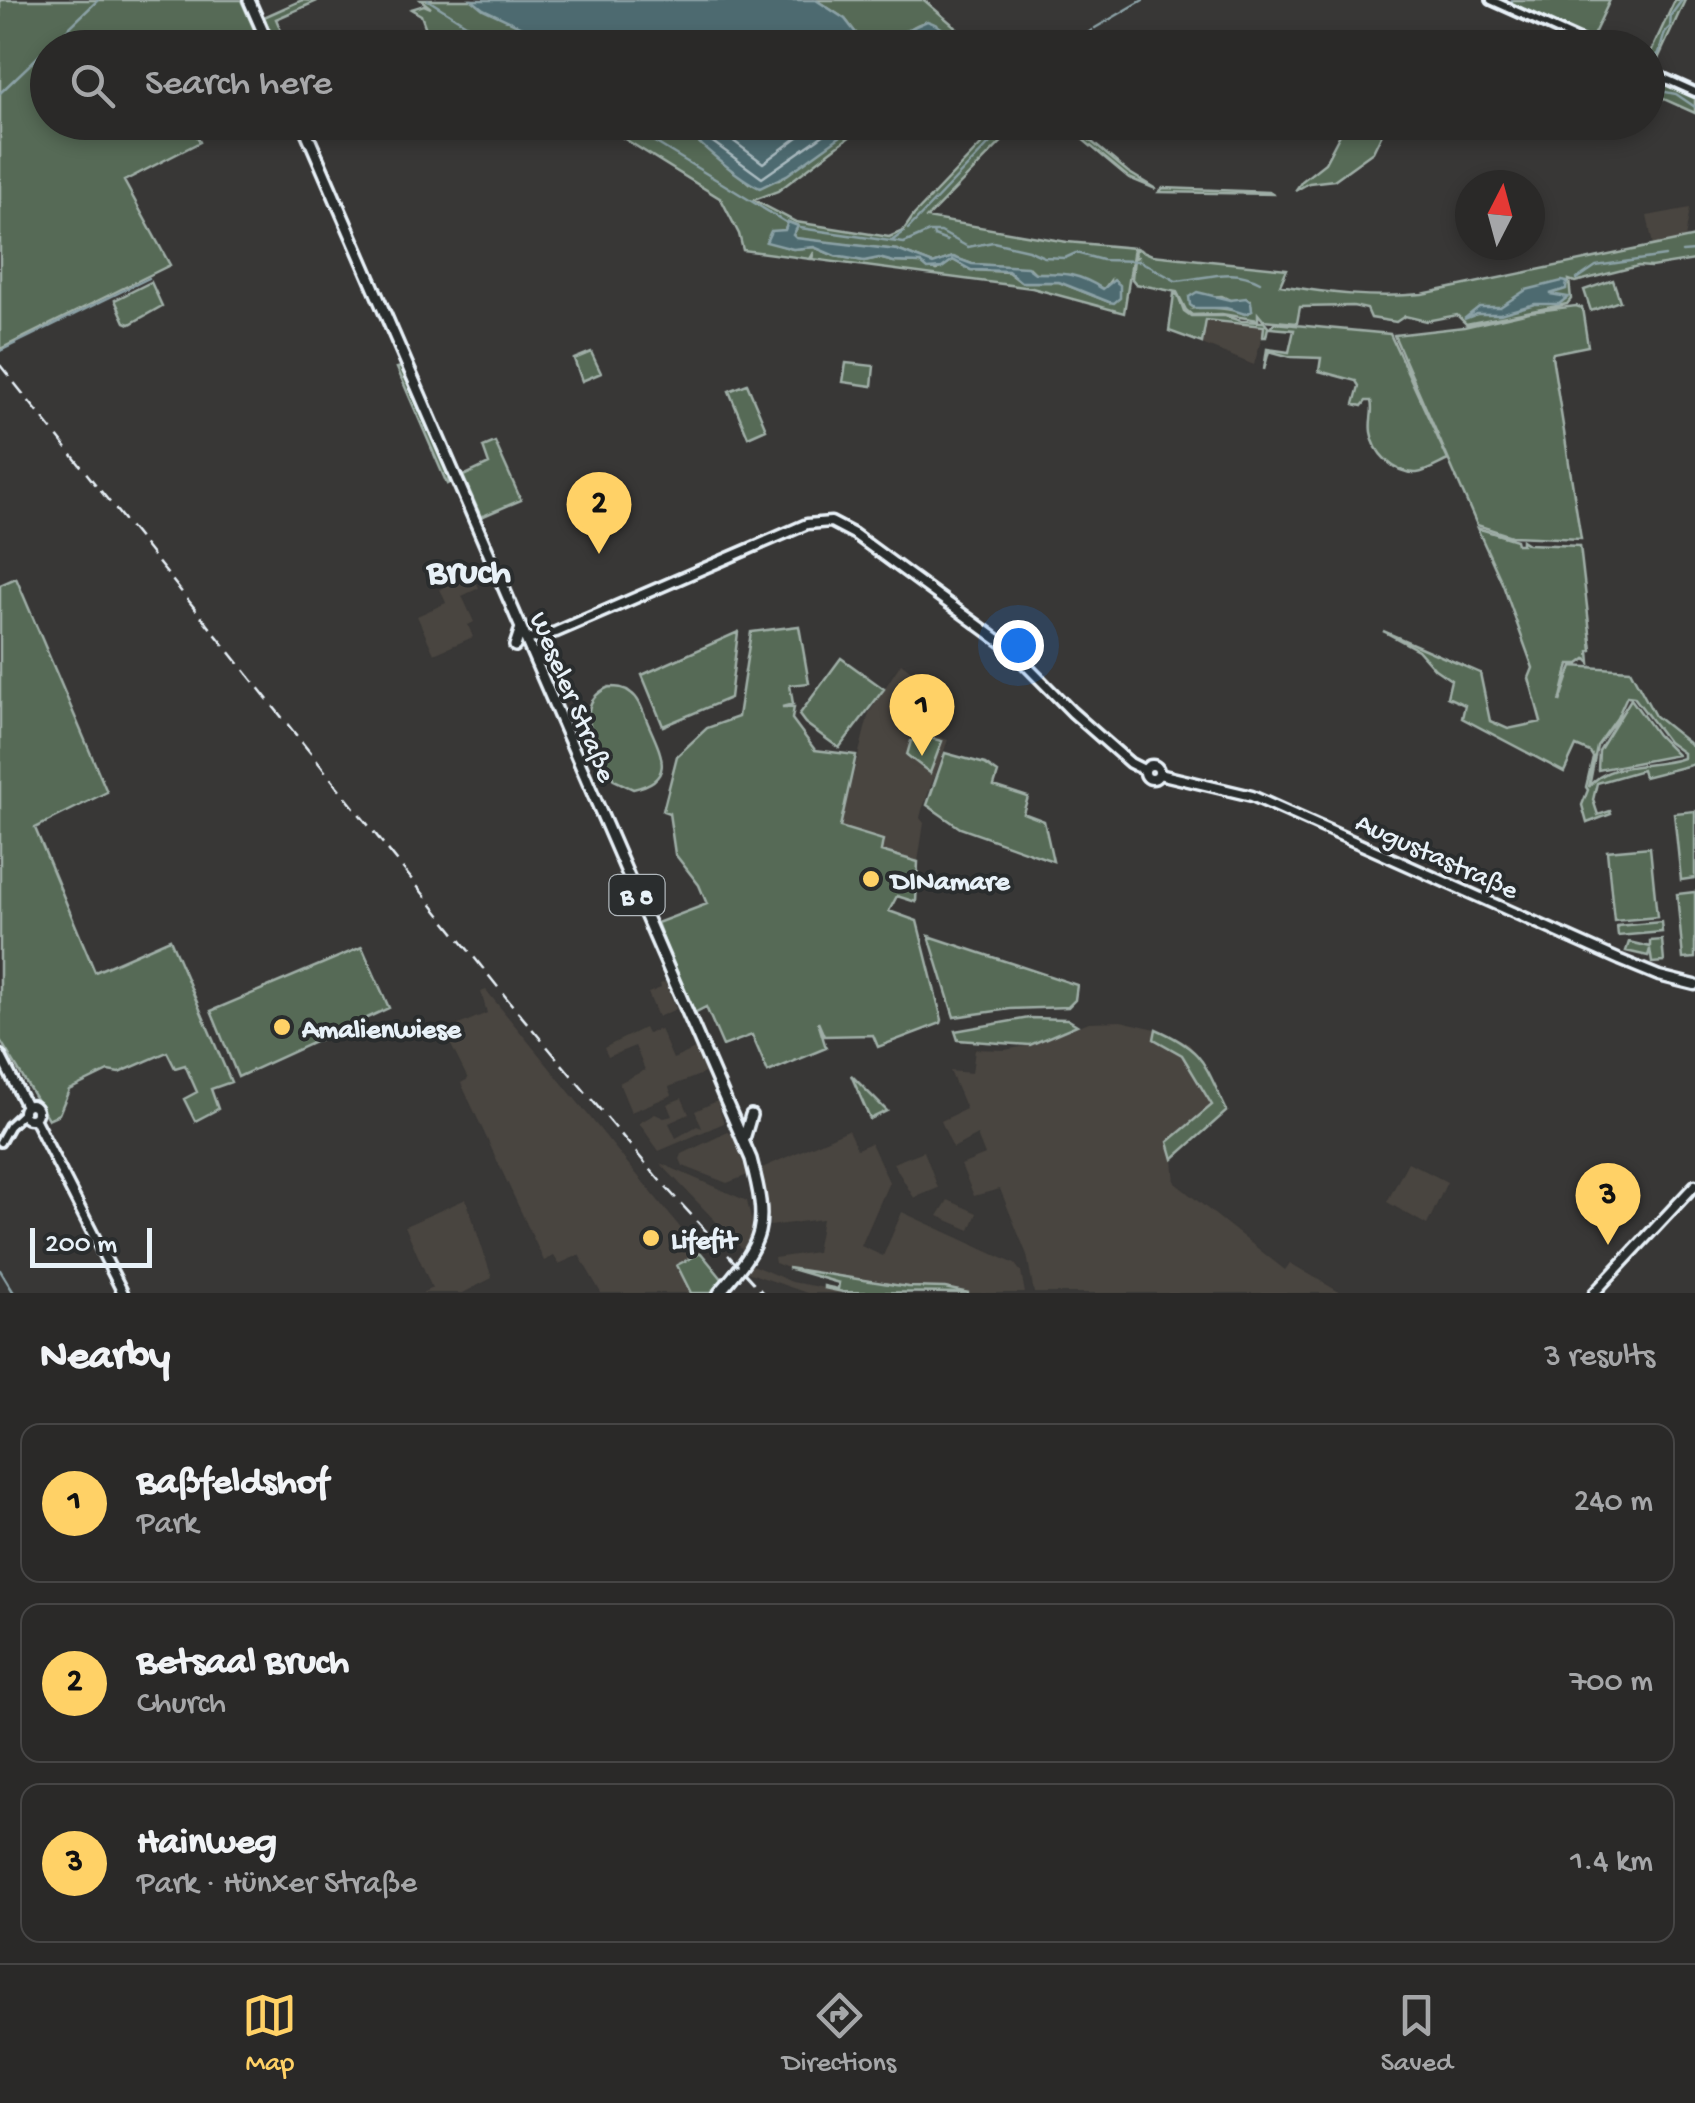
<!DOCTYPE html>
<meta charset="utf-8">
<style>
:root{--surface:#2a2928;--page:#363534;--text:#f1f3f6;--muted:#a5a6a8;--line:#464545;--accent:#ffd166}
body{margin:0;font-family:"Gochi Hand",sans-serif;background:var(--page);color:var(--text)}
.compass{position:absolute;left:1455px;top:170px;width:90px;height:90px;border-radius:50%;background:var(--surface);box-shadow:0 5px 15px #0003;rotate:6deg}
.scale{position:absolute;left:30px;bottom:25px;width:122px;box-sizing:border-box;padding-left:10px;border:5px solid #e8f1f8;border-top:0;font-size:28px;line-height:35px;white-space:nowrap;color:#e8f1f8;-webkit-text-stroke:8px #2a2d2e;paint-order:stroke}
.you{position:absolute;left:1018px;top:645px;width:35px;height:35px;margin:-25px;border:8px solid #fff;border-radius:50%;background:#1a73e8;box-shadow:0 0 0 15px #1a73e833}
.badge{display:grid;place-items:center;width:65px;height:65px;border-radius:50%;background:var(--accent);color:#111;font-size:32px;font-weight:700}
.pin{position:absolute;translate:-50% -82px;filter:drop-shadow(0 2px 5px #0008)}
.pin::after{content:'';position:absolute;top:52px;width:35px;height:30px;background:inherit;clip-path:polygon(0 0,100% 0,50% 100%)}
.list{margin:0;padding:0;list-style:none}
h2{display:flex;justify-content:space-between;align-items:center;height:130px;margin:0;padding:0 40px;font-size:42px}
h2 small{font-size:32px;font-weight:400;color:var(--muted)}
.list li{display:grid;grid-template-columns:65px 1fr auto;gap:30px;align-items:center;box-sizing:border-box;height:160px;margin:0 20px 20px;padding:0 20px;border:2px solid var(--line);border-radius:20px}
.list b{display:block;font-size:38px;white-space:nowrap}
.list p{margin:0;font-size:32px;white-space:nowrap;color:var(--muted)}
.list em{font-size:32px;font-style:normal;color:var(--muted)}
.icon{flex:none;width:55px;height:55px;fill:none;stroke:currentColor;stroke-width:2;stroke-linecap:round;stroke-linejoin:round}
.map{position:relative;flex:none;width:1695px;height:1293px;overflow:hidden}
.search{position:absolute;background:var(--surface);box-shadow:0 5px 15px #0003;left:30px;right:30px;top:30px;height:110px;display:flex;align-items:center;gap:25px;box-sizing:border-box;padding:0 35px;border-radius:55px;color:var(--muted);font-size:38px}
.sheet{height:670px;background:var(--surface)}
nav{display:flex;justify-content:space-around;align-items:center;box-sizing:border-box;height:140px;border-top:2px solid var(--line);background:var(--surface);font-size:28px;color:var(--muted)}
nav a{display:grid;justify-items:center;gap:5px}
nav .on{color:var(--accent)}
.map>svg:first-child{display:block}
</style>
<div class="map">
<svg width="1695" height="1293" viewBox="0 0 1695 1293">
<rect width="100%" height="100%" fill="#383736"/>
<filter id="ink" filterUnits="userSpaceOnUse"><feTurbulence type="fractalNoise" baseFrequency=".01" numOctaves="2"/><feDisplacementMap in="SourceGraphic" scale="20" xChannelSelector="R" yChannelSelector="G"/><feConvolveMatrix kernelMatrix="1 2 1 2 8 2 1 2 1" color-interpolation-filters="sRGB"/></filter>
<g filter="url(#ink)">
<path fill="#48443f" d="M1690,208L1685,239L1653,245L1647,216Z
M1206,320L1265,326L1254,365L1202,344Z
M473,574L479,588L462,596L474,622L468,625L473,637L434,654L417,616L446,603L440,589Z
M901,663L933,688L907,726L948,740L922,810L920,818L924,823L918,862L881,851L883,841L840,827L869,713Z
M665,982L676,1009L658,1017L648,993L661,988L660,984Z
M486,990L701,1253L677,1265L691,1293H601L579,1255L559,1264L554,1256L544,1261L461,1083L468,1079L444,1031L487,1013L481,992Z
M1121,1021L1156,1029L1189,1044L1201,1060L1227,1111L1173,1159L1175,1183L1285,1270L1290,1263L1341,1293H1034L1027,1255L1000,1189L974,1196L961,1165L985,1155L977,1135L953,1148L941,1121L966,1109L950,1071L972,1073L975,1049L1005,1050L1030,1045L1089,1022Z
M644,1028L647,1034L660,1029L673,1059L695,1049L705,1073L669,1087L672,1095L631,1112L619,1083L645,1070L635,1046L608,1057L604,1048Z
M682,1098L689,1114L669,1123L676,1138L697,1126L702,1128L695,1111L717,1101L724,1123L659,1151L639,1123L655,1114L664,1118L672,1116L667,1104Z
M848,1130L857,1149L871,1143L889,1182L861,1246L883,1256L902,1212L1015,1264L1021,1272L1025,1293H969L945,1288L909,1287L788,1268L775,1263L774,1258L816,1252L822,1219L770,1226L762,1168Z
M728,1132L733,1136L748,1175L727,1183L683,1166L680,1159L682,1154Z
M924,1151L938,1188L914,1198L893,1163Z
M1408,1162L1447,1182L1427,1225L1387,1202Z
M660,1163L747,1201L752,1223L750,1242L745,1252Z
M466,1199L492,1278L463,1293H422L432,1288L405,1226Z
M948,1200L977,1213L970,1230L938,1216Z
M750,1264L792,1282L853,1293H807L744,1271Z"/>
<path fill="#566b56" stroke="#9faea7" stroke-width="2.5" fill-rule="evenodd" d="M0,0H241L262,47L48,48V122L190,123L200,142L124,181L170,265L0,349Z
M302,0L317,1L276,19L288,47H276L264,17Z
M421,0H472L524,28L551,47H471L453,37L437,44L434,37L430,40L421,15L411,9L424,5L431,8Z
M816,0H924L973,42L967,47H949L946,32C914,7 912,40 884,40C877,40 867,38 859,37L845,19Z
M1512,0H1610L1591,40L1511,4Z
M1675,0H1685L1653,70L1648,67V58Z
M1648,73L1695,94V113L1648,92Z
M599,123H680C700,147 727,163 750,184L779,180L857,123H868L778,191L754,200L796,222L889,237L903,231L914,215L1002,123H1020L927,218L1067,242L1134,248L1124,313L1032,288L812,259L814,252L810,259L743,250L739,234L721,199ZM788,222L798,226L793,235L796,239L897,250L933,264L953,257L972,264L1030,268L1035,273H1048L1104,289L1110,281L1109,302L1059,282H1021L1008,272L971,270L953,260L937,270L921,263L894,262L878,258L864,261L835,256L814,247L793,249L767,241L785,230Z
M1063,123H1069L1128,172L1156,189L1129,178Z
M1346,123H1387L1373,152L1334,180L1309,183L1295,191L1302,181L1325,163Z
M1163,188L1269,192L1272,194L1159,192Z
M1695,237V260L1651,267L1638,266L1575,282L1569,280L1571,299L1567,304L1466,324L1457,315L1426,321L1405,316L1396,322L1371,318L1367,309L1353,306L1300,307L1297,323L1263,320L1258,314V320L1222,314L1192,315L1186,310L1177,292L1136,284L1132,279L1134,258L1139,257H1135L1136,248L1152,255L1287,269L1280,285C1328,293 1373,299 1422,294ZM1222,296L1230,300H1250L1252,311L1245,314C1233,309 1206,306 1194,308L1206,297Z
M1613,280L1620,301L1591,311L1584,290Z
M151,282L162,306L130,324L125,322L115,300Z
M1174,294L1178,295L1184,311L1191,316H1225L1241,321L1264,322L1268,327L1266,337H1263L1264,326L1206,320L1202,343L1169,331Z
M1576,306L1582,308L1588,346L1553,353L1552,356L1581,539L1511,536L1477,525L1394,335L1464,327L1529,312Z
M1274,323L1390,334L1448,460C1439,464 1426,472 1417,473C1394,474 1374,453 1371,432C1369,419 1374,413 1371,401H1366L1362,406L1354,404L1359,386L1356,381L1319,371L1321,358L1291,357L1269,351L1264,370L1267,349L1289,352L1294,330L1270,328Z
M591,352L601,373L582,381L574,359Z
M846,363L874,366L872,386L843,382Z
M401,367L447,472L449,483L447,484L397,368Z
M747,384L766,429L748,437L729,391Z
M495,442L521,500L481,517L463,476L489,464L483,447Z
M1477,528L1516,540L1517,544H1522V540L1528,544L1580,546L1592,650L1589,651L1590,663L1586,659L1579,664H1569L1560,702L1572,666L1630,670L1655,716L1695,748V764L1644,777L1642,770L1597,783L1593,800L1598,815L1610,811L1611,814L1587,823L1582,805L1588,790L1586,787L1593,757L1590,752L1576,746L1564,772L1462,718L1465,705L1447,697L1451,680L1435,669L1418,650L1383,631L1480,673L1490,721L1508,729L1541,722L1529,678L1533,668L1503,585ZM1627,696L1634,697L1668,742L1683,753V758C1654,769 1608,760 1589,787L1597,746L1617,718Z
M16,578L107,792L35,828L95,972L170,939L231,1082L211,1089L218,1109L195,1121L184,1099L197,1092L185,1065L175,1068L167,1052L119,1073L108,1071L69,1090L59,1114L48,1119L0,1040V585Z
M799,626L809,683L790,685L793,704L782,707H794L792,719L815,750L856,755L840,827L883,840L881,851L918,862L916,902L897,896L889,911L917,921L942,1020L941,1023L878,1047L873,1035L824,1036L818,1022L826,1048L768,1072L752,1035L723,1046L706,1007L692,1014L657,923L707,904L699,885L675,854L669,813L663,811L677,756L707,728L738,717L751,632Z
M738,632L730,698L663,726L642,675Z
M841,658L884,689L839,748L805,723L799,715Z
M609,687C617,687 624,687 631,693C640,699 643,712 647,721C659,750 679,780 633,789L614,780C601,750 567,705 609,687Z
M1631,699L1657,735L1677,755L1598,770L1599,751Z
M926,737L942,741L930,773L907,755L911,741Z
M945,753L985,764L998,773L994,786L1028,797L1023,813L1044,821L1053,861L960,828L927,805Z
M1695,811V878L1681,880L1674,813Z
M1650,847L1657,917L1614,921L1607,851Z
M1695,892V958L1683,959L1677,894Z
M1661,922L1662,932L1618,936L1617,926Z
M929,936L1077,985L1075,1000L1068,1007L1010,1009L954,1017Z
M1662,940L1664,962L1652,963L1650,949L1648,956L1626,951L1629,942L1650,947V941Z
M362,947L389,1008L238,1077L211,1011Z
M1029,1018L1067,1019L1077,1025L1030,1045L958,1040L955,1031Z
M1156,1029C1206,1051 1204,1065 1227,1111L1173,1159L1168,1142L1212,1105L1182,1055L1154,1039Z
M851,1075L887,1111L870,1119Z
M701,1253L723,1280L711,1293H691L677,1265Z
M788,1268L908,1287L945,1288L969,1293L843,1292L824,1288V1286L838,1289L839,1283Z"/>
<path fill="#4d6b6f" stroke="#8ba1a6" stroke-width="2.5" d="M472,0H816L845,19L859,37L885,40L927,21C940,25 951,33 949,48L551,47L524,28L483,9Z
M680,123H859L787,175L760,188C740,180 695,141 680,123Z
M788,222L798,226L793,235L796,238L897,250L933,264L953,257L972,264L1027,267L1035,273C1065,273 1078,273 1103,289L1114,280L1120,285V298L1114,303L1109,302L1059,282H1021L1008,271L971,270L953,260L942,268L928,269L921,263L894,262L879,258L864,261L835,256L814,247L793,249L766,242L771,231L785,230Z
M1562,281L1567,282L1566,289L1550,294L1568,297L1559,304H1535L1500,314H1477L1464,319L1479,307H1500L1526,290Z
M1197,292L1230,300L1246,298L1251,302L1252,311L1245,314L1226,308H1194L1190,305L1189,297Z"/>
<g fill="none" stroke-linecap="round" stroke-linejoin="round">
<path stroke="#aabbc1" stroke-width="2.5" d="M693,122L699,132L762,178L842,122
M708,122L763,163L818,122"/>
<path stroke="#8ba1a6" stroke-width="2.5" d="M428,0L504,48
M1511,0V5L1604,48
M1095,28L1143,0
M48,48L98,0
M1067,48L1092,30
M1648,66L1659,53L1665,32L1670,27L1671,15L1682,0
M1650,77L1655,90L1676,94L1695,107
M0,93L46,49
M622,122L787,223
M800,228L904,243L929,232H941L968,247L993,242L1028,250L1044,257L1065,258L1076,253L1102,260L1140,261L1176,281C1206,279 1231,266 1260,282
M908,229L1010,122
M933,232L934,236L947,241
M893,240L904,232
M1682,252L1695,251
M1577,279L1596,266L1665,256
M0,351L149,278
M0,1270L14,1293"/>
<defs>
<path id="tertiary" d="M1491,0L1597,48
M1648,71L1695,92
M0,1142L9,1126L23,1113"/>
<path id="secondary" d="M527,640L556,632L807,524L831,522L854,534L1008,647L1072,712L1130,763L1144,770
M1145 772a7 7 0 1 1 14 0a7 7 0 1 1-14 0Z
M1159,774L1252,796L1620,960L1659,976L1695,985
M0,1055L26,1106
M23 1112a7 7 0 1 1 14 0a7 7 0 1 1-14 0Z
M34,1118L123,1293
M1594,1293L1695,1185"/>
<path id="primary" d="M249,0L270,48
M302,122L751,1159C769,1228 765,1240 719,1293
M515,646L521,628
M538,662L542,641
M744,1139L751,1115"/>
</defs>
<use href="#tertiary" stroke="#e8f1f8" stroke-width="14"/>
<use href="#secondary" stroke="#e8f1f8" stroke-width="15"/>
<use href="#primary" stroke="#e8f1f8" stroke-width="16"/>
<use href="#tertiary" stroke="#2a2d2e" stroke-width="6"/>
<use href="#secondary" stroke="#2a2d2e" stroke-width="8"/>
<use href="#primary" stroke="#2a2d2e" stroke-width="9"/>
<path stroke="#e8f1f8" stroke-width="2.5" stroke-dasharray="15 8" stroke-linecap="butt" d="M0,365L513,1006L661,1182L763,1293"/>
</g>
</g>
<g fill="#ffd166" stroke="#2a2d2e" stroke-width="4">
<circle cx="871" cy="879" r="10"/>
<circle cx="282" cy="1027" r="10"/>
<circle cx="651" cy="1238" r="10"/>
</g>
<g text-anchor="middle" stroke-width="8" stroke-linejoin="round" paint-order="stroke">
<rect fill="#2a2d2e" stroke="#afb6bb" stroke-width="2.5" x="609.5" y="875" width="55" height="40" rx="8"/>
<g font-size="25" font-weight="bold" fill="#e8f1f8">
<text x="637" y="904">B 8</text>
</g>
<g font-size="28" fill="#e8f1f8" stroke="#2a2d2e">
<text transform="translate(575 696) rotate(67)" y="10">Weseler Straße</text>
<text transform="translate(1438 854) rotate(24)" y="10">Augustastraße</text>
</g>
<g font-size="28" font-weight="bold" fill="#e8f1f8" stroke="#2a2d2e" text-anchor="start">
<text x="891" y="889">DINamare</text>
<text x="302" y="1037">Amalienwiese</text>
<text x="671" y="1248">Lifefit</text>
</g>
<g font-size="38" font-weight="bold" fill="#e8f1f8" stroke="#2a2d2e">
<text x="469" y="581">Bruch</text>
</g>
</g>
</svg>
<svg class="compass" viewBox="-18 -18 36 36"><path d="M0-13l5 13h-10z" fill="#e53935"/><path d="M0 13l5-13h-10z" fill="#a5a6a8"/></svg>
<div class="scale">200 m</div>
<div class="you"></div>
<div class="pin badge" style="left:922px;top:756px">1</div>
<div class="pin badge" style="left:599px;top:554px">2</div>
<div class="pin badge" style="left:1608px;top:1245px">3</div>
<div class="search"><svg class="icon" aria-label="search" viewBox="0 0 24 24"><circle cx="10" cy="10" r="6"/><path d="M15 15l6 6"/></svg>Search here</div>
</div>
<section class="sheet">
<h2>Nearby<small>3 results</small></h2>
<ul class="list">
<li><span class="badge">1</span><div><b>Baßfeldshof</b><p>Park</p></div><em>240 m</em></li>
<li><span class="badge">2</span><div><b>Betsaal Bruch</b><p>Church</p></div><em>700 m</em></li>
<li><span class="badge">3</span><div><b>Hainweg</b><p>Park · Hünxer Straße</p></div><em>1.4 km</em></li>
</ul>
</section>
<nav>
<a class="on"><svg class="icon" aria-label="map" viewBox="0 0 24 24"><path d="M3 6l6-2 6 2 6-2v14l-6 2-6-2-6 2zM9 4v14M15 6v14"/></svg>Map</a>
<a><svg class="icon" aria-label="directions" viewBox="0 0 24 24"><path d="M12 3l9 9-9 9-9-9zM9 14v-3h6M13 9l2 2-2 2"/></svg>Directions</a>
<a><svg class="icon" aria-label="saved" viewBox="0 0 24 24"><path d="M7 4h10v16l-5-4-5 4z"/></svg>Saved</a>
</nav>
